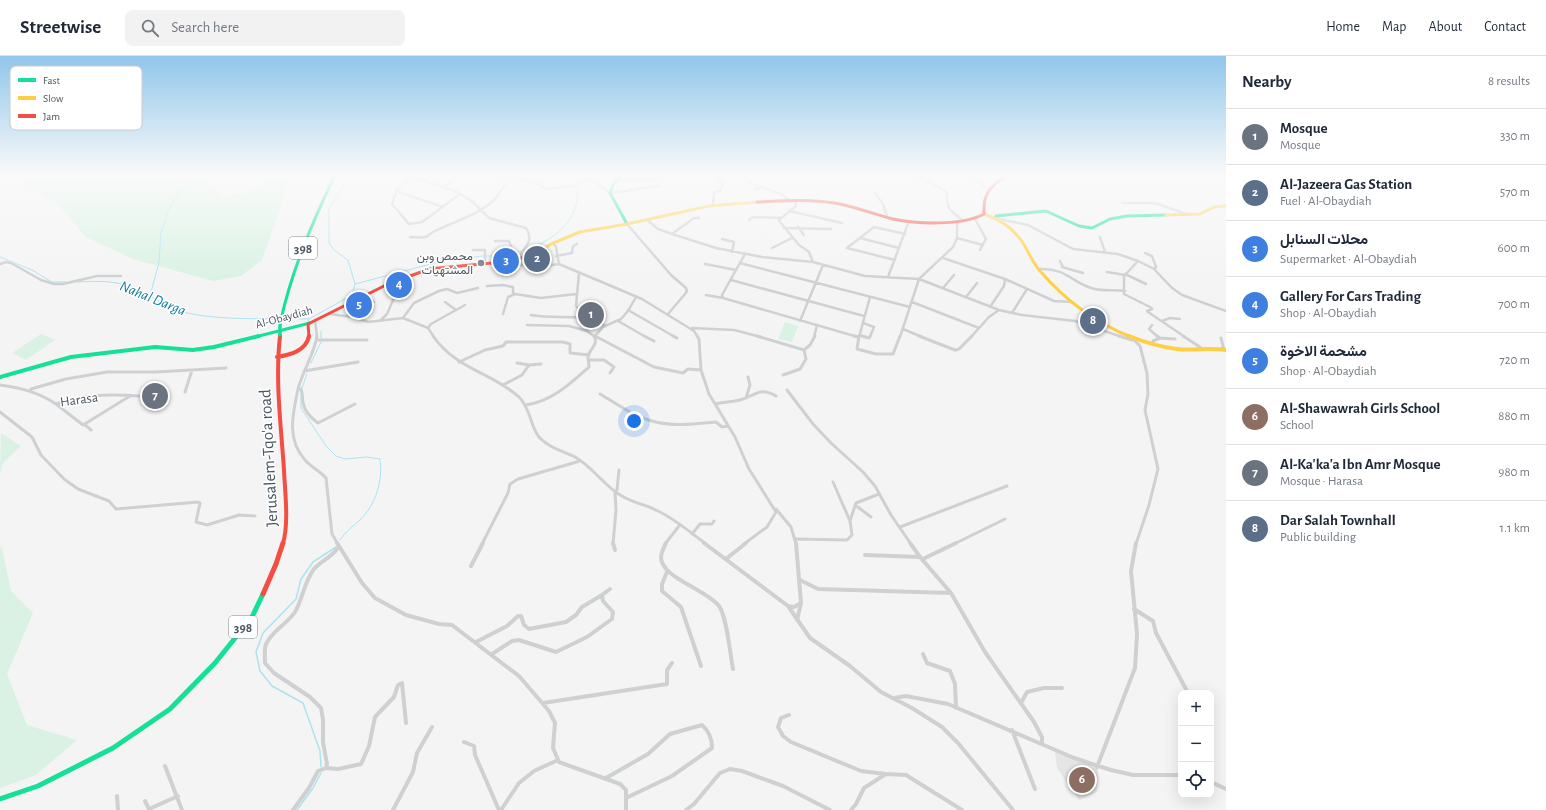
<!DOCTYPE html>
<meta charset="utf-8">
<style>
:root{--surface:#fff;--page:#f2f2f3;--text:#1f2937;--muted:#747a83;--line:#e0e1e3;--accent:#868d94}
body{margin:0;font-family:"Alegreya Sans",Vazirmatn,sans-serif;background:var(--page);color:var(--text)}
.controls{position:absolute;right:12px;bottom:12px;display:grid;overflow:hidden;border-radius:8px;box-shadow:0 4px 16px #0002}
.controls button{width:36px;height:36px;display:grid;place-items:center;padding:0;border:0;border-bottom:1px solid var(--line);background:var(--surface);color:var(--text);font:20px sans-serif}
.you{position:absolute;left:634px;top:365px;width:14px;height:14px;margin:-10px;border:3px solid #fff;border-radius:50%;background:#1a73e8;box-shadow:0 0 0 6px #1a73e833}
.badge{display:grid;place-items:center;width:26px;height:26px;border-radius:50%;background:var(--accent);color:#fff;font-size:13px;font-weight:700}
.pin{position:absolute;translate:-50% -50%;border:2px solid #fff;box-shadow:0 1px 4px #0006}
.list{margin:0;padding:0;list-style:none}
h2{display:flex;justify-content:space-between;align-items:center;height:52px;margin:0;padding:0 16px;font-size:17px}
h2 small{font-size:13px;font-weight:400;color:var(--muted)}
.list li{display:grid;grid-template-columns:26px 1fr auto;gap:12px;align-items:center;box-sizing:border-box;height:56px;padding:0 16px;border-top:1px solid var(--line)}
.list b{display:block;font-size:15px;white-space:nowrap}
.list p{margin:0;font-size:13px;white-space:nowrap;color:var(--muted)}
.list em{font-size:13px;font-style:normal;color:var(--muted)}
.icon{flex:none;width:22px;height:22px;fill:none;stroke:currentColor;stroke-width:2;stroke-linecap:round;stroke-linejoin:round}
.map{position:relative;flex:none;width:1226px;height:754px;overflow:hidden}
header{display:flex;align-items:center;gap:24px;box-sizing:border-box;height:56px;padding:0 20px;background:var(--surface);border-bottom:1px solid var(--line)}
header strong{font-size:19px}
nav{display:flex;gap:22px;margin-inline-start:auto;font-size:14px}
.search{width:280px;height:36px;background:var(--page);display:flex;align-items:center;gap:10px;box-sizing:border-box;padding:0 14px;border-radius:8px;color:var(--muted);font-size:15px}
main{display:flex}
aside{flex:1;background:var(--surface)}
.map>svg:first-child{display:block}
</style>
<header>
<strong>Streetwise</strong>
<div class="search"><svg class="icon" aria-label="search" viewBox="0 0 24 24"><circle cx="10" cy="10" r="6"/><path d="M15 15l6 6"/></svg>Search here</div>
<nav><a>Home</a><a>Map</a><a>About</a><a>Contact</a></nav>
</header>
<main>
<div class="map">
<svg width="1226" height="754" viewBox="0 0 1226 754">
<rect width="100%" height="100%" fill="#f4f4f4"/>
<path fill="#e6e5e6" d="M1055,695L1098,713L1097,736L1079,744L1057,712Z"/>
<path fill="#d9f2e3" d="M25,119H208L220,141C239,138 257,134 270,119H288L282,147L262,204L241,220L213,225L133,203L86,181L56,147L25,132Z
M785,266L798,270L792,286L778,283Z
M41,278L55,284L26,304L12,297Z
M1,377L21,390L3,407L0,417Z
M0,491L2,492L11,535L33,557L7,618L27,669L77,684L36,719L0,732Z"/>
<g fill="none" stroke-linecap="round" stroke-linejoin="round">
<path stroke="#aee2f0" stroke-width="1" d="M524,195C559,182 587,159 575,119
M486,200H501L521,195
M0,201L32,214L52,226H66
M77,226C98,225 114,224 134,232C152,239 167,252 187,257C222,265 272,262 309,263L308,266
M355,228L446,204L483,200
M150,240L159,206L161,176L167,161V157L179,136V123L174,119
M309,263L352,239L355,228L348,204L334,194L329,187V152L342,133L348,119
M321,275V282
M311,307L321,286
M302,332L307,318
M301,337V352L326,390L336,400L345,403L367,401L380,403C383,425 376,448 360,464C353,470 345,476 340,484"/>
<path stroke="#aee2f0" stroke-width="1.5" d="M321,711L320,695L303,647L272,630L260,615L256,596L263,577L296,543L301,523L313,506L336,491
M297,754L313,732L321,717"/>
<path stroke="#ced0d2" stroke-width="2.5" d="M408,119L457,136L473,146L489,162L526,172C533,182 528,189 521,197L522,202
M495,119L496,122L511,123
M585,119L610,137L660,130
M746,119L747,125C757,132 786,136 790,146
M815,119L820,121L854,119
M912,119L944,134L947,137C945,153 952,155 963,165
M968,119L989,133
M1057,119V121L1071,119L1084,121L1092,119
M412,121L397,133L392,148L409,168L422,166L460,138
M515,122L536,127L547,133L576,129L591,123
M920,122L938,119
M617,124H655L669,119
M445,131L457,119
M754,134L760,132
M396,135L443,151
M875,137L883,148L887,160
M796,146V150L779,164L780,166L799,189L809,196L813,206
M1122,147H1155L1186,158
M713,149L714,136L720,135L723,128L719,124V119
M789,155L842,167
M699,162H694L672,178L716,192L762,201L813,206L865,220L919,223L999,254L1022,259L1075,265L1122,281
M975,163L986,183L980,194
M999,163L1028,169L1073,193L1118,198L1138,205L1154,213L1172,232L1182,239L1226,255
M647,164L658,173L672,178
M749,164L753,161L781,162
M627,168L671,219L686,232L687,235L685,238L668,258
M798,171L804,179
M784,172L831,173
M410,181C414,181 422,182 426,181C428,180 431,177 433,176C454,165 477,160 494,144C502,136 503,125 515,122L514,119
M1100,181L1105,196
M860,182L899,192
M957,182L983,189
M722,183L734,186L732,196
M495,185H509L517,204
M553,187L556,191L559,208
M772,192L792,182
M847,192L874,171L905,178
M847,192L895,204
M473,194H485V208
M1145,197L1152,200L1156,211L1154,213
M745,198L722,239L723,242L858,281
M556,200L572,197L573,190L577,188
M943,202L1005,223L1054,245L1072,246
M512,205L530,212L559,208L642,243L694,275L698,281
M1060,205L1063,211
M1138,205L1124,220V238L1150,251L1152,253L1147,255L1148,256L1185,281
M740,207L910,251
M0,208L6,206L11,207L41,224L54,228H63L97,220H121
M705,208L736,214
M1062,211L1083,217
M1040,213C1066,212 1070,225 1091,232C1102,236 1114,233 1125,235
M1107,216L1125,219
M579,217L576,250L584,259L587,275L595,281
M1125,218L1146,228
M888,221L909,165
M731,224L864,260
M487,230L503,229L513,231V237L515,238
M943,232L954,219
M367,238L374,246
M706,239L723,242
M966,241L977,227
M445,246L456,254
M912,246L979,272
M990,251L1004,230L1005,223
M628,254L675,281
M1012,257L1027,233
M329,258L353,261L368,266L403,262L428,272L434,281
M503,258L508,241L515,238L541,242L576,238
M1087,258L1091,270
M531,259C557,264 583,256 606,270
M403,262L414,247L439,235L447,233L457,237L478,232
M315,264L317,281
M380,265L387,258L394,242
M618,265L646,281
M800,265L823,209
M1162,265L1170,262L1180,263
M863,267L874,271L870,281
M527,269L569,270L587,275
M1152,269L1149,273L1158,281
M428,272L431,268L465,249
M692,272L734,274L761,281
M903,273L922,281
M860,279L865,281
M596,281L595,280L603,271L621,263L628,255L636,241
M814,281L817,269
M859,281L870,241
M900,281L919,223L953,191L957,182V165
M971,281L989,261L999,254"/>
<path stroke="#ced0d2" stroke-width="3" d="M317,280C314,299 303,314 298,333H301C303,338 302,341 303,346C304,355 311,362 318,367L355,348
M433,280C457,314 491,316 519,341C531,352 531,375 541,383C551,393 563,395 575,401C593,411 606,432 622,440C633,447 647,449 658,455C675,463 691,477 706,488
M595,280L654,311L683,317L688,313L701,314
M644,280L654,285
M673,280L677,282
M697,280L699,283L701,314L709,338L735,381L749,413L776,456L767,471L744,488
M757,280L804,294L810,289L815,280
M854,280L859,281
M859,280L857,293L876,298H893L900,280
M862,280L869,282L870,280
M919,280L955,294L959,293L972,280
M1119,280L1132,284
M1183,280L1200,291
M1132,282L1140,290L1147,317L1148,338L1145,354L1158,413L1149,449L1136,488
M1160,282L1175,283
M1221,282L1224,294
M317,284H367
M1153,288V285L1160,282L1157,280
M589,304H604L614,311L610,317
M459,306L485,294L503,290L506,286H563L570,288V297L589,299
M517,307L529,309L541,308
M304,315L358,306
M783,319L800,313L806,303L804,294
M0,329C21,332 38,336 56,348C83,338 111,338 139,340
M503,329L522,319L529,309
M31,333L66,323L107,316H156L226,312
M298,333C293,357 286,383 305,404C311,411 320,415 326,422L332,478L338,488
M787,334L813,368L831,387L863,416L875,430L891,459L911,488
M185,336L192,314
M600,338C617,348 633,360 652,365C672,371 695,368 716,366L722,371L728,370
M746,342L750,329L748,321
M56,348L83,369L130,340
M715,348C723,346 732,346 740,344C755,340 760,330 776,340
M526,349C552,345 570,328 589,311C589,308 588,304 588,301C589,293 599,289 594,280
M0,356L32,381L41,399L64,423L78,433L109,445L116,453L198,446L200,447L196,466L207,469L239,459L255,460
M84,368L91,374
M833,426L850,465
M855,449L871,461
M776,453L791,471L796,488
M900,471L1007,430
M692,478L700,468H712L714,465
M796,483L847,484L852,479L850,465L856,447L879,438
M482,488L508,437L510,428L518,423L580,405
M613,488L616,454L615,437L617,434L619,414
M665,488L679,470
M954,488L1005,463"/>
<path stroke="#ced0d2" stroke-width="4" d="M613,487L615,494
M666,487C664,491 661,497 661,501C661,522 706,533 719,550C727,561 730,598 733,613
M704,487L788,550L810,582L850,610L881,636L912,652L942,671L958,687L1013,754
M796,487L801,547L797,564
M910,487L920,501L951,537L985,596L1034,666L1042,681V687
M339,490L362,527L375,542L406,559L439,568L452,569L519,620L549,655L555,667L553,692L559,706L620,728L626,734V754
M865,499L920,501
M726,503L746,487
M923,503L956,487
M471,510L483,487
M667,516L662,528V535L681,551L701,610
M800,524L818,533L951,537
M788,550L794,551L801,547
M1134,553L1153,565L1156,577L1188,637
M476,586L507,570L518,560H521L524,569L529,573L566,566L576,559L582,551L602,539
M492,598L512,585L519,584L556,596L587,581L612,563L613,556L603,545L602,539L610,533
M923,598L927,607L950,615L955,628L956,652
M894,642L906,640L948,648L1074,702L1111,714L1133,719H1181
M543,647L667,628V614L672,607
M1021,647L1027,636L1044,632H1062
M789,659L781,662L778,671L783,680L791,686L861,715L886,718
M1012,674L1035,733
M464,686L474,690L475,699L499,754
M165,710L182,754
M1097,711L1135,612L1137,578L1131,515L1136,487
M326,712L338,713L361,708L369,690L375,661L394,641L398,629L402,627L406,667
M606,722L648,698L670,678L702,669C709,675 712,682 712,692L672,720L626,742
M1211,726L1226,733
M117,740L118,754
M145,745L149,753L178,740
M293,754L309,732L318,715L326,712L327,708L323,686V664L321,652L310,641L274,617L265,607C265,601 264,594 266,588C272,575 287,568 295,556C303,542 304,526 314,513C322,504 333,501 339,490L337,487
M393,754L413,716L417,697L432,671
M501,754L519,727L534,715L558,704
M686,754L694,748L720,717L730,713L742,715L783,730L830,754
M851,754L856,748L864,732L886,718L906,719L962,754"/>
<path stroke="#16e098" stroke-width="3" d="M621,119L613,129L610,137L627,168
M996,160L1046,155L1079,170L1092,172L1110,163L1127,160L1166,159
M280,268C291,216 312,167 335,119
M255,281L310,267"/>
<path stroke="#16e098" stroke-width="4" d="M0,321L71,301L155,291L193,294L214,291L259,280"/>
<path stroke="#16e098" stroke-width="5" d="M0,743L38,730L113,692L170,653L215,607L252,561L263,538"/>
<path stroke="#ffcf43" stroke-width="3" d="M984,158C1002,164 1017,175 1026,192C1030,200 1034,208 1040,215C1065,244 1096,267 1131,281
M1166,159L1200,158L1214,151L1226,150
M536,197L551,188L580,176L627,168L709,150L757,146"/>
<path stroke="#ffcf43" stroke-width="4" d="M1129,280C1144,286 1160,291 1177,293C1193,295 1209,291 1226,294"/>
<path stroke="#f24e42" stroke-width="3" d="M757,146C782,145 809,143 834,147C854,150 873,158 893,163C917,168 962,170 984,158C983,136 990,132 1006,119
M310,267L386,229L429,213L512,205L536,197
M308,268L309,281
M280,281V279"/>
<path stroke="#f24e42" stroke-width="4" d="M280,280C275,325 281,369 284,414C285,438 289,465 283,488
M277,301C290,299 306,295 309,280"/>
<path stroke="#f24e42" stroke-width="5" d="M263,538L276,508L283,487"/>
<path stroke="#16e098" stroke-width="3.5" d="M280,268V279"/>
</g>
<linearGradient id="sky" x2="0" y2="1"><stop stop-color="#91c6eb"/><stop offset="0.53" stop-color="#fafafa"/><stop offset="1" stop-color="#fafafa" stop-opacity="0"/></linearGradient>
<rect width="1226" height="225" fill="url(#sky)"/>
<circle fill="#868d94" stroke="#fff" stroke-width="1.5" cx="481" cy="207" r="4"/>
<g text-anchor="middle" stroke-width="3" stroke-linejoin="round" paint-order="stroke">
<g font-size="12" fill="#4a5661" stroke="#fff" text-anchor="end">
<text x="473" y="204">محمص وبن<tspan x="473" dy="14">المشتهيات</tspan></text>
</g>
<g font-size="12" fill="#4a5661" stroke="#fff">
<text transform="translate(284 261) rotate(-15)" y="4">Al-Obaydiah</text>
</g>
<g fill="#fff" stroke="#808990" stroke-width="1">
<rect x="289" y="181" width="28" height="22" rx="3"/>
<rect x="229" y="560" width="28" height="22" rx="3"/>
</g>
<g font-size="13" font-weight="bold" fill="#4a5661">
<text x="303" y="197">398</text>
<text x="243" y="576">398</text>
</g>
<g font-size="14" fill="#4a5661" stroke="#fff">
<text transform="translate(79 343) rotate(-8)" y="5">Harasa</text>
</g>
<g font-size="15" font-style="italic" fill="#0c7c9b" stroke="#fff">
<text transform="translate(153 242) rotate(22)" y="5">Nahal Darga</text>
</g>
<g font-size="17" fill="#4a5661" stroke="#fff">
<text transform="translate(268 402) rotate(-93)" y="6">Jerusalem-Tqo'a road</text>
</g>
</g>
<rect x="10" y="10" width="132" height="64" rx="6" fill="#fff" stroke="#c9ccd0" stroke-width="1"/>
<rect x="18" y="22" width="18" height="4" fill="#16e098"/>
<rect x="18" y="40" width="18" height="4" fill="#ffcf43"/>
<rect x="18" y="58" width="18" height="4" fill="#f24e42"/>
<g font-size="11" fill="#4a5661">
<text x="43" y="28">Fast</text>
<text x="43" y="46">Slow</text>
<text x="43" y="64">Jam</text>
</g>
</svg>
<div class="controls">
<button>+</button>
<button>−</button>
<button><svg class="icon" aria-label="locate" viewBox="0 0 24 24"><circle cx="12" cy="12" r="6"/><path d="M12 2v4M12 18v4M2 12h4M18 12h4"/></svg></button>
</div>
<div class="you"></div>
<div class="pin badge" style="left:591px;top:259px;background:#6b7280">1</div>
<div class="pin badge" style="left:537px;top:203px;background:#5c6f8a">2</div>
<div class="pin badge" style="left:506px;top:205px;background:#3f7fe0">3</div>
<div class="pin badge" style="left:399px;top:229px;background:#3f7fe0">4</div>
<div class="pin badge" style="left:359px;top:249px;background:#3f7fe0">5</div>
<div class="pin badge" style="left:1082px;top:724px;background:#8d6e63">6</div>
<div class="pin badge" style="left:155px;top:340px;background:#6b7280">7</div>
<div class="pin badge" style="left:1093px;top:265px;background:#5c6f8a">8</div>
</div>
<aside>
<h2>Nearby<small>8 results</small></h2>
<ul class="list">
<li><span class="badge" style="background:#6b7280">1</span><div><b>Mosque</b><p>Mosque</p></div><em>330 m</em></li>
<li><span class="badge" style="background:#5c6f8a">2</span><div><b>Al-Jazeera Gas Station</b><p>Fuel · Al-Obaydiah</p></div><em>570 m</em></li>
<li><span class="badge" style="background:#3f7fe0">3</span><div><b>محلات السنابل</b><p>Supermarket · Al-Obaydiah</p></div><em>600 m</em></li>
<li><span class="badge" style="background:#3f7fe0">4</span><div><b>Gallery For Cars Trading</b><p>Shop · Al-Obaydiah</p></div><em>700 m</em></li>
<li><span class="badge" style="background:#3f7fe0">5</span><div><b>مشحمة الاخوة</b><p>Shop · Al-Obaydiah</p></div><em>720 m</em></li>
<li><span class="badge" style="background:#8d6e63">6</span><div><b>Al-Shawawrah Girls School</b><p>School</p></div><em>880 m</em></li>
<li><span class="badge" style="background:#6b7280">7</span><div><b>Al-Ka'ka'a Ibn Amr Mosque</b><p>Mosque · Harasa</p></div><em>980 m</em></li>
<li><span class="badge" style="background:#5c6f8a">8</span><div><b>Dar Salah Townhall</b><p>Public building</p></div><em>1.1 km</em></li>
</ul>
</aside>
</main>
